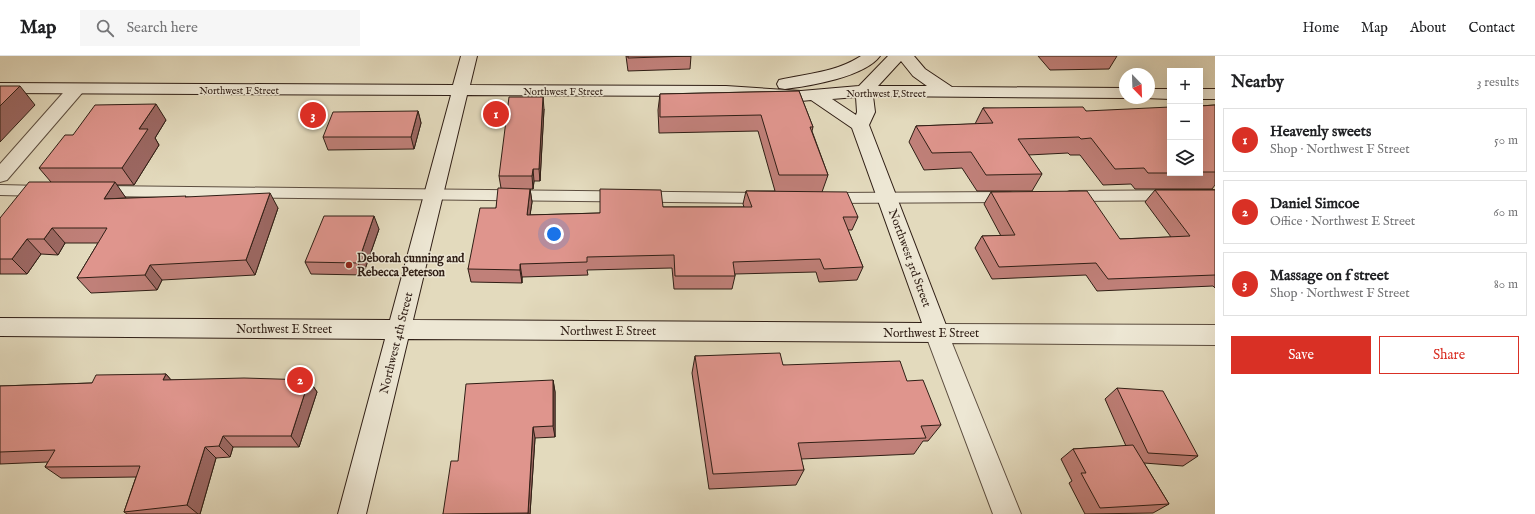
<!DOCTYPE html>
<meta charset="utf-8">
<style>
:root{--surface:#fff;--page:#f6f6f6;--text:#202124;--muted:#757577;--line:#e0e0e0;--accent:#d93025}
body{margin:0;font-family:"IM FELL English",serif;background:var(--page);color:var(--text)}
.controls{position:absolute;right:12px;top:12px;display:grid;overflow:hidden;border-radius:0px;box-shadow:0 4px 16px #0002}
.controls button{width:36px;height:36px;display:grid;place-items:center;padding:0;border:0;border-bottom:1px solid var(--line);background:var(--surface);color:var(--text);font:20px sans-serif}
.compass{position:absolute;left:1119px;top:12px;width:36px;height:36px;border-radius:50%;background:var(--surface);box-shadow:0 4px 16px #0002;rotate:157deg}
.you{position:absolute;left:554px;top:178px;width:14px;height:14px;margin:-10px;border:3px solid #fff;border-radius:50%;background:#1a73e8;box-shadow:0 0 0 6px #1a73e833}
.badge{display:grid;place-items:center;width:26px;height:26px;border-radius:50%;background:var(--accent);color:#fff;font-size:13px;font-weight:700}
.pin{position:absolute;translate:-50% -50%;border:2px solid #fff;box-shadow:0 1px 4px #0006}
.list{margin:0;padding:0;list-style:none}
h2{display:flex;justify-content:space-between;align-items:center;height:52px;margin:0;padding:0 16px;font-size:17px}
h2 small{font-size:13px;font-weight:400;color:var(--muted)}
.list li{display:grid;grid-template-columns:26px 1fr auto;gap:12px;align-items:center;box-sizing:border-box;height:64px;margin:0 8px 8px;padding:0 8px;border:1px solid var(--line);border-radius:0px}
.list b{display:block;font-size:15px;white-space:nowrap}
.list p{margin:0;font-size:13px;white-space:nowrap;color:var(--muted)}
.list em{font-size:13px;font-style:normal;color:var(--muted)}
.actions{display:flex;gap:8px;padding:12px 16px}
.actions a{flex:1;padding:9px 0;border:1px solid var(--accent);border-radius:0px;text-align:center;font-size:14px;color:var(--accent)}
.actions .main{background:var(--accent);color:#fff}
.icon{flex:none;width:22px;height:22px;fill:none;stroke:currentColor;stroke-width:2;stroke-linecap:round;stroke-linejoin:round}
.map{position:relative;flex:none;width:1215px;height:458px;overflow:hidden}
header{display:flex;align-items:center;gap:24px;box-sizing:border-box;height:56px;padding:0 20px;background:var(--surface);border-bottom:1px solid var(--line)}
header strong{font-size:19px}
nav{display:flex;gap:22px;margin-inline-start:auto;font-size:14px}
.search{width:280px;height:36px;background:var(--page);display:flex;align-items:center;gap:10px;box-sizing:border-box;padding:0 14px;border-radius:0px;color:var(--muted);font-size:15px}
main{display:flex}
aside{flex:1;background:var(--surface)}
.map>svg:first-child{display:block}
</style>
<header>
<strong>Map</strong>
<div class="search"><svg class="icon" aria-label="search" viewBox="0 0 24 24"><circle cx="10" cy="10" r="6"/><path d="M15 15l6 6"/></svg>Search here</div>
<nav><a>Home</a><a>Map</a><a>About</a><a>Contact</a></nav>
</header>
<main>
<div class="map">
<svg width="1215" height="458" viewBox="0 0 1215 458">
<rect width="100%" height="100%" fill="#e3dabd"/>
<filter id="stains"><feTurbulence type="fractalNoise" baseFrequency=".005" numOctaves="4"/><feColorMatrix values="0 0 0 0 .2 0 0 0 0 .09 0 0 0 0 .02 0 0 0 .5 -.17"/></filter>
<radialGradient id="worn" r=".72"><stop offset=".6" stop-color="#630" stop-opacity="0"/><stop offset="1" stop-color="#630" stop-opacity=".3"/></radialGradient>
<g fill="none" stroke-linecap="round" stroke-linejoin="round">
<defs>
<path id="lane" d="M0,129L42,130L47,132L49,135L47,138L42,140L0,139Z
M100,130L766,137L771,139L773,142L771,145L766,147L100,140L95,138L93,135L95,132Z
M1215,134V144L1070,145L1065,143L1063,140L1065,137L1070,135Z
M1010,136L1015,138L1017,141L1015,144L1010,146L830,147L825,145L823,142L825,139L830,137Z"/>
<path id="street" d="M76,28L82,29L84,33L82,37L7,124L0,126V108L70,29Z
M937,268L1215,269V289L952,287L1021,458H993L925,277L929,270Z"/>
<path id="secondary" d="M461,0H477L470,29L726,30L801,35L859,30L888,0H914L925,13L952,31L1125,32V42L873,40L875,56L869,69L949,277L945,284L937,286L408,283L366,458H338L385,283L0,280V262L390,264L451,39L0,37V27L453,29ZM901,5L913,20L927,30H878ZM467,39L726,40L801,45L811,44L852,72L922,267L413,264ZM856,41L857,56L856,59L832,43Z
M861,0H880C865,21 809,30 785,33L779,32L777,28L779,24C809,17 834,17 861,0Z
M1149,33H1170V43L1145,42H1149Z
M1200,33H1215V43H1200Z"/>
</defs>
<use href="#lane" stroke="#5c4d3f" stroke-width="2"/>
<use href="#street" stroke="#5c4d3f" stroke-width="2"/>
<use href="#secondary" stroke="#2f1e15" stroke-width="2"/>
<use href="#lane" fill="#ede7d4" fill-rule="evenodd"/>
<use href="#street" fill="#ede7d4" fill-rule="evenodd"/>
<use href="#secondary" fill="#ede7d4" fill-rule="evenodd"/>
</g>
<path fill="#c08079" stroke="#2f1e15" d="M626,0H691L690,13L628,15Z
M1038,0H1117L1109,13L1050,14Z
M799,35L813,71L812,75L828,119L822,136L858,161L852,174H848L863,211L857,224L819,226L816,216L735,218V220L732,233H674L672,212L587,214L588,219L522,221V227L471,226L468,213L496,152L501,132L499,120L544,53L540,125H534L533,133H530L532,146L530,159L600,157L663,151H744L743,148L746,135H775L758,75L659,77L658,54L660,38Z
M1215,49V129L1212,133H1135L1131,128L1103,129L1080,99H1070L1068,97L1028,99L1042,118L1032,135H977L962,112L924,114L909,86L916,70L975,68L983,52L1086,55L1170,117H1200V50Z
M418,55L421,67L414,93L328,94L323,81Z
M166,64L155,82L159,89L134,129H116L126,142L187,141L278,152L255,219L162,224L157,234L91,237L77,222L98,187H65L58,199L41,198L27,218H0V162L51,126L39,112L73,79Z
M1155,134H1215V232L1213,230L1097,235L1086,219L992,223L975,192L982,180H1001L984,148L991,136L1120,183L1171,181L1145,146Z
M379,173L363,219L311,218L305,206Z
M695,300L783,309L907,325L941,369L928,385H923L914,398L801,403L804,414L796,429L709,433L692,317Z
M166,318L171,324H309L317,336L299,391H233L230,401L216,402L200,458H127L124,456L136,421L61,422L45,411L48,406L0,408V330L92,327Z
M553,324L555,336V381L535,382L530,458H443L458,405Z
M1117,332L1198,400L1183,410L1144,407L1169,448L1153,457L1085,458L1069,427L1072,425L1061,403L1073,393L1126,390L1105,343Z"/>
<path fill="#9c6863" stroke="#2f1e15" d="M20,30L35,49L0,86V50Z
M543,41L544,53L540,125L539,113Z
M156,48L166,64L155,82L159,89L134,129L122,112L139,73Z
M418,55L421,67L414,93L411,81Z
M533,113L534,125L533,133L532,120Z
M115,126L126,142L104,143Z
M530,133L532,146L528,172L527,159Z
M270,137L278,152L255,219L246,204Z
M374,160L379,173L363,219L358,207Z
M52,172L65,187L58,199L44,183Z
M27,183L41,198L27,218L12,203Z
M520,208L522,221V227L520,214Z
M150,209L162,224L157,234L145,219Z
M166,318L177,331L163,324Z
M309,324L317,336L299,391L291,380Z
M553,324L555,336V381L553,370Z
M533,371L535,382L530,458H528Z
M223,380L233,391L230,401L219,390Z
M205,391L216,402L200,458H198L187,449Z"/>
<path fill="#df958d" stroke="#2f1e15" d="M628,0H691L628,2Z
M0,30H20L0,50Z
M799,35L813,71H810L828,119H779L761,59L660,61V38Z
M509,41H543L539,113H533L532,120H499Z
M156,48L139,73H148L122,112H39L65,79H73L95,49Z
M1215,49V116H1200V50Z
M1083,51L1086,55L1170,51V117H1148L1144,112L1115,113L1091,82L1081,83L1079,81L1018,83L1042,118L986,119L971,96L932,97L916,70L993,67L983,52Z
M418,55L411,81H323L333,56Z
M29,126H115L104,143L186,140L185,141L270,137L246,204L150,209L145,219L77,222L107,172H52L44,183H27L12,203H0V162Z
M498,132L530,133L527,159L600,157V133L661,134L663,151H752L746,135L847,136L858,161H843L863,211L824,213L820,203L733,206L735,220H675L674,199L587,201V206L520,208V214L468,213L480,152H496Z
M1155,134H1215V219L1108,223L1096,207L999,211L982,180L1015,179L991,136L1087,135L1120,183L1190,180Z
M324,160H374L358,207L305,206Z
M780,297L783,309L900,305L907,325L923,324L941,369L921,370L926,382L798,387L804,414L713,418L695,300Z
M166,318L163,324L244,322L309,324L291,380H223L219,390L205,391L187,449L124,456L140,410L45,411L55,394L0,396V330L92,327L96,319Z
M553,324V370L533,371L528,457L443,458L451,405H458L466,328Z
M1117,332L1163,335L1198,400L1148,397Z
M1133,389L1169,448L1100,452L1081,417H1086L1073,393Z"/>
<circle fill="#8f2418" stroke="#ede7d4" stroke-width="1.5" cx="349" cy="209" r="4"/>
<g text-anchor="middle" stroke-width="3" stroke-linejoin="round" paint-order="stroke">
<g font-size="10" fill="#2f1e15" stroke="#ede7d4">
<text x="239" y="38">Northwest F Street</text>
<text x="563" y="39">Northwest F Street</text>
<text x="886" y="41">Northwest F Street</text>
</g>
<g font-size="12" font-weight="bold" fill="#2f1e15" stroke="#ede7d4" text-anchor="start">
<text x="357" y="206">Deborah cunning and<tspan x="357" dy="14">Rebecca Peterson</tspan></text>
</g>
<g font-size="12" fill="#2f1e15" stroke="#ede7d4">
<text transform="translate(910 202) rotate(70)" y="4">Northwest 3rd Street</text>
<text x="284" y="277">Northwest E Street</text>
<text x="608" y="279">Northwest E Street</text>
<text x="931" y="281">Northwest E Street</text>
<text transform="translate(396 287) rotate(-76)" y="4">Northwest 4th Street</text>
</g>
</g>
<rect width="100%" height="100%" filter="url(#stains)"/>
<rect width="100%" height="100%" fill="url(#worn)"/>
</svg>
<div class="controls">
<button>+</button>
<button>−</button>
<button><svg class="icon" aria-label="layers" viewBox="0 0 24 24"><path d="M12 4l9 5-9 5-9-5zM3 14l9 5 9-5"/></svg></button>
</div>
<svg class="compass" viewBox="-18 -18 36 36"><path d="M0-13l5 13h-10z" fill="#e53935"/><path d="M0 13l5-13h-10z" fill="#757577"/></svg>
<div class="you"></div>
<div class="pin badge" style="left:496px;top:58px">1</div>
<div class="pin badge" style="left:300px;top:324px">2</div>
<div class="pin badge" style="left:313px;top:59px">3</div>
</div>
<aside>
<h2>Nearby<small>3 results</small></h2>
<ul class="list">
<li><span class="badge">1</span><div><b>Heavenly sweets</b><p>Shop · Northwest F Street</p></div><em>50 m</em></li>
<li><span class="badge">2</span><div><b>Daniel Simcoe</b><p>Office · Northwest E Street</p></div><em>60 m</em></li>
<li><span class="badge">3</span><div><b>Massage on f street</b><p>Shop · Northwest F Street</p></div><em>80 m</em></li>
</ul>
<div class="actions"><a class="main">Save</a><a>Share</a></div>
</aside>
</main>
